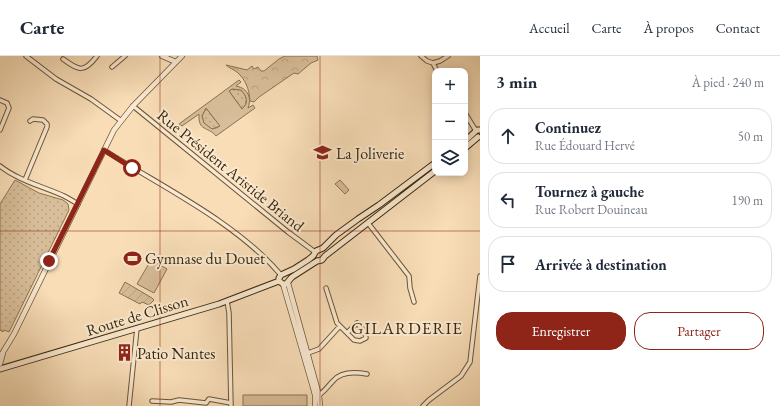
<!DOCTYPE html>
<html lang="fr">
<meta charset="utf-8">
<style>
:root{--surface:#fff;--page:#f6f6f7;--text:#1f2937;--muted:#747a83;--line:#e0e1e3;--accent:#8f2418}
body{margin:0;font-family:"EB Garamond",serif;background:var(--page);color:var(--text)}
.controls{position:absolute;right:12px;top:12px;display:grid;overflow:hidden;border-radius:8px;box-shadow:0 2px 10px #0003}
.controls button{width:36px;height:36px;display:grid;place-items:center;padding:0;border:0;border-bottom:1px solid var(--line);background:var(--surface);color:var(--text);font:20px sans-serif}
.stop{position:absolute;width:12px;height:12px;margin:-9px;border:3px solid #8f2418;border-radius:50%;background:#fff}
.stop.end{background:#8f2418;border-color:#fff;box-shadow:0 1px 4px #0008}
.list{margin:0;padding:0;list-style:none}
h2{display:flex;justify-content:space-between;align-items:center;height:52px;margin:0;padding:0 16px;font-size:17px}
h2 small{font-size:13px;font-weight:400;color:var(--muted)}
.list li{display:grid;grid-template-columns:26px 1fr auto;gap:12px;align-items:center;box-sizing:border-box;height:56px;margin:0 8px 8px;padding:0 8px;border:1px solid var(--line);border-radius:16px}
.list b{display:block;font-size:15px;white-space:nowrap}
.list p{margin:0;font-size:13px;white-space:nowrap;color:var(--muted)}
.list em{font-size:13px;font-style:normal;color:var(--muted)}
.actions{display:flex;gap:8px;padding:12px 16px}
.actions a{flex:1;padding:9px 0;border:1px solid var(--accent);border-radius:16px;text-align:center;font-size:14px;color:var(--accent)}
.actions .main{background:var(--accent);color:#fff}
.icon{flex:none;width:22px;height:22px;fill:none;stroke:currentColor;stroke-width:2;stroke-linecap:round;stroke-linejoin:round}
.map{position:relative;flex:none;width:480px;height:350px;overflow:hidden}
header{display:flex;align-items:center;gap:24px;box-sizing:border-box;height:56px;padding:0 20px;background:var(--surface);border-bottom:1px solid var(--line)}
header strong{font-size:19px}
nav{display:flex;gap:22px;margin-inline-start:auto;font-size:14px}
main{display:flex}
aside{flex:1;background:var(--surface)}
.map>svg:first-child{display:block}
</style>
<header>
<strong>Carte</strong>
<nav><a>Accueil</a><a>Carte</a><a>À propos</a><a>Contact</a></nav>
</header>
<main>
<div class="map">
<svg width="480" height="350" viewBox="0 0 480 350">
<defs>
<pattern id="grass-dots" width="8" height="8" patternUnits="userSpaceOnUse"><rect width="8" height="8" fill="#d8be9a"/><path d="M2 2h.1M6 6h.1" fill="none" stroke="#baa384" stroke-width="1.8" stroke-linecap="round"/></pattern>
<pattern id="forest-crowns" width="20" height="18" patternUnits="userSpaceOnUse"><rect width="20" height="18" fill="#d8be9a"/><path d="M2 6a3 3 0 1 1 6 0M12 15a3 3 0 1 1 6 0" fill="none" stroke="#baa384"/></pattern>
<pattern id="garden-furrows" width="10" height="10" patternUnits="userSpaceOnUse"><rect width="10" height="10" fill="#d8be9a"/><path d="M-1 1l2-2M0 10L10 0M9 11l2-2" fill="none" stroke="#baa384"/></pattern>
</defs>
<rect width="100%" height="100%" fill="#f8ddb7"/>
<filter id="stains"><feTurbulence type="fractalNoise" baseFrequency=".005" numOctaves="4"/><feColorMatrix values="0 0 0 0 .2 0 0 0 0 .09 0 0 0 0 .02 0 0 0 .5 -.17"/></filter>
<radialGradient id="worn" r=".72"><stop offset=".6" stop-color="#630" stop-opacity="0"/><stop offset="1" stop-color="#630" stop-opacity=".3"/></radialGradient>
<path fill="url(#grass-dots)" stroke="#897354" d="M232,33L241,34C247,40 249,47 242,53L229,35Z
M206,52L220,70L212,73L204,68L202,60Z
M15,124L39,137L63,144L68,148L69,154L9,276L4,274L3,276L0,274V148Z"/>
<path fill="url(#forest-crowns)" stroke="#897354" d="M285,0H317L318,4L311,7L298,18L294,17L259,41L254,46L250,45C249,33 246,24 237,16C233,13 229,12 226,9L247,14L252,10L254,13L258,11L261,15H264L279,3Z"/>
<path fill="url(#garden-furrows)" stroke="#897354" d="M125,226L152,242L154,244L149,249L142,246L140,248L119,237Z"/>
<path fill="#d8be9a" stroke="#897354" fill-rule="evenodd" d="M239,24L241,26L236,30C248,32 252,42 248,52L253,49L255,52L216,80C208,70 198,76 199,58L182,70L179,68ZM232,33L241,34C247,40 249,47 242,53L229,35ZM206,52L220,70L216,72L212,73L204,67L202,60Z
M340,124L349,134L345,138L335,128Z
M151,204L167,213L154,237L137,228Z
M243,339H307V350H243Z"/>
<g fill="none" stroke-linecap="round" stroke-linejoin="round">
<defs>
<path id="minor" d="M26,0L56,23L91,43L120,64
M421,0L427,5L433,7L437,15
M63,3C79,15 84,17 97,0
M433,7L440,5L448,0
M112,11L125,0
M0,44L7,47L9,52L0,74
M133,50L288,176L315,196
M465,57L476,75
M104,94C162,131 236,166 281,219
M0,110C19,125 42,130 64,140C68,142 73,145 78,148
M25,124L47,71V68L43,64L33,63L30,65
M368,167L409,220L410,232L414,246
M326,232L337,267L340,270
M227,245L229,257L231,350
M308,297L319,293L340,270L354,284L360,285L366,282L365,276L357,267L347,277
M319,339C325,335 328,330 333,325C341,315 356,316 367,318
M152,345L171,346L179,344L206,347L209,343L231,347
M129,350L137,272
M423,350L429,344L461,320L470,306L480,220"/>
<path id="tertiary" d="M162,0L176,6
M288,227L319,339L320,350
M283,228L312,328L315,339V350
M0,301L14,278L114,74L133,50L182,0
M0,308L3,297"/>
<path id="secondary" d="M465,85L477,74H480
M465,92L478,81
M279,225V222L281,219L294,213L308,204L313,200L316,195L323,192L336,179L358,163L379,149L435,107
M279,225L283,228H286L292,221L317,205L322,204L325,200L435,115
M0,313L219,248L279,225"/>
</defs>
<use href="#minor" stroke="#6a5538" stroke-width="5.5"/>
<use href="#tertiary" stroke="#6a5538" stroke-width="6"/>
<use href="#secondary" stroke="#3a280d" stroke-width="7"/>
<use href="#minor" stroke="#fae9d0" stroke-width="3.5"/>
<use href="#tertiary" stroke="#fae9d0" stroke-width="4.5"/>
<use href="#secondary" stroke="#fae9d0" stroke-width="5"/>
</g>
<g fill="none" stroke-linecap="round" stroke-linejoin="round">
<path stroke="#8f2418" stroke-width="5" d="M49,205L104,94L132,112"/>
</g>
<path fill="none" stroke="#8f2418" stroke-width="1" stroke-opacity="0.55" d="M160,0V350M320,0V350M0,175H480"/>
<defs>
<symbol id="school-bare" viewBox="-9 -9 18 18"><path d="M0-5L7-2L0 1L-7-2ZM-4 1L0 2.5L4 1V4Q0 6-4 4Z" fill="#8f2418" stroke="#fae9d0" stroke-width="2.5" paint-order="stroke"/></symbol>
<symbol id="stadium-bare" viewBox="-9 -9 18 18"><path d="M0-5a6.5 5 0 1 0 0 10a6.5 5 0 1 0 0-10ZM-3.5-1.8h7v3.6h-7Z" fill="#8f2418" stroke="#fae9d0" stroke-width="2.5" paint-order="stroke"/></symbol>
<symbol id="building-bare" viewBox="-9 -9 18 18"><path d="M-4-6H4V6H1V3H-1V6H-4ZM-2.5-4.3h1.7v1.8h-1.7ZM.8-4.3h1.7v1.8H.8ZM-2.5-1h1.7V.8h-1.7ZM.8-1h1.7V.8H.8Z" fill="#8f2418" stroke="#fae9d0" stroke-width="2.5" paint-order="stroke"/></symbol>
</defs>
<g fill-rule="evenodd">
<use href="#school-bare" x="310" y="84" width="25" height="25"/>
<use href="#stadium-bare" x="120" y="190" width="25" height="25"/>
<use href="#building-bare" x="112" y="284" width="25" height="25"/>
</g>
<g text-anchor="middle" stroke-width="4" stroke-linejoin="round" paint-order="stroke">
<g font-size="16" fill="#3a280d" stroke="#fae9d0" text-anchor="start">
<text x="336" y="103">La Joliverie</text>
<text x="145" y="208">Gymnase du Douet</text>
<text x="137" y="303">Patio Nantes</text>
</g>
<g font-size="16" fill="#3a280d" stroke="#fae9d0">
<text transform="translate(231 114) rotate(39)" y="6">Rue Président Aristide Briand</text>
<text transform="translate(137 259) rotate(-17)" y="6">Route de Clisson</text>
</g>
<g font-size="17" letter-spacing="1" fill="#3a280d" stroke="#fae9d0">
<text x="407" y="278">GILARDERIE</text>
</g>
</g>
<rect width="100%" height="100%" filter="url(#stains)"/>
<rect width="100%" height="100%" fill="url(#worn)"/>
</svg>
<div class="controls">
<button>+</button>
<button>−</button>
<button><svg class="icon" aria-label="layers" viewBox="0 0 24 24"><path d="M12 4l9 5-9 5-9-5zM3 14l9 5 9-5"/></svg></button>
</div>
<div class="stop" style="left:132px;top:112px"></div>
<div class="stop end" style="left:49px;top:205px"></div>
</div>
<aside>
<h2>3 min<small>À pied · 240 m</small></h2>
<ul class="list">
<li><svg class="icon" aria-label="ahead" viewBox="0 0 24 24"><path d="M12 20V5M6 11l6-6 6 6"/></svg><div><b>Continuez</b><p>Rue Édouard Hervé</p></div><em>50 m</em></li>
<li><svg class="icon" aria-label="left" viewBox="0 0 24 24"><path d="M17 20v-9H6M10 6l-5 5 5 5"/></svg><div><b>Tournez à gauche</b><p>Rue Robert Douineau</p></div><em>190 m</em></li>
<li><svg class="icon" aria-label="arrive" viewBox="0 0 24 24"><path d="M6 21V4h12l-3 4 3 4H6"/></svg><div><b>Arrivée à destination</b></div></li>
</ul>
<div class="actions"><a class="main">Enregistrer</a><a>Partager</a></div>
</aside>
</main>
